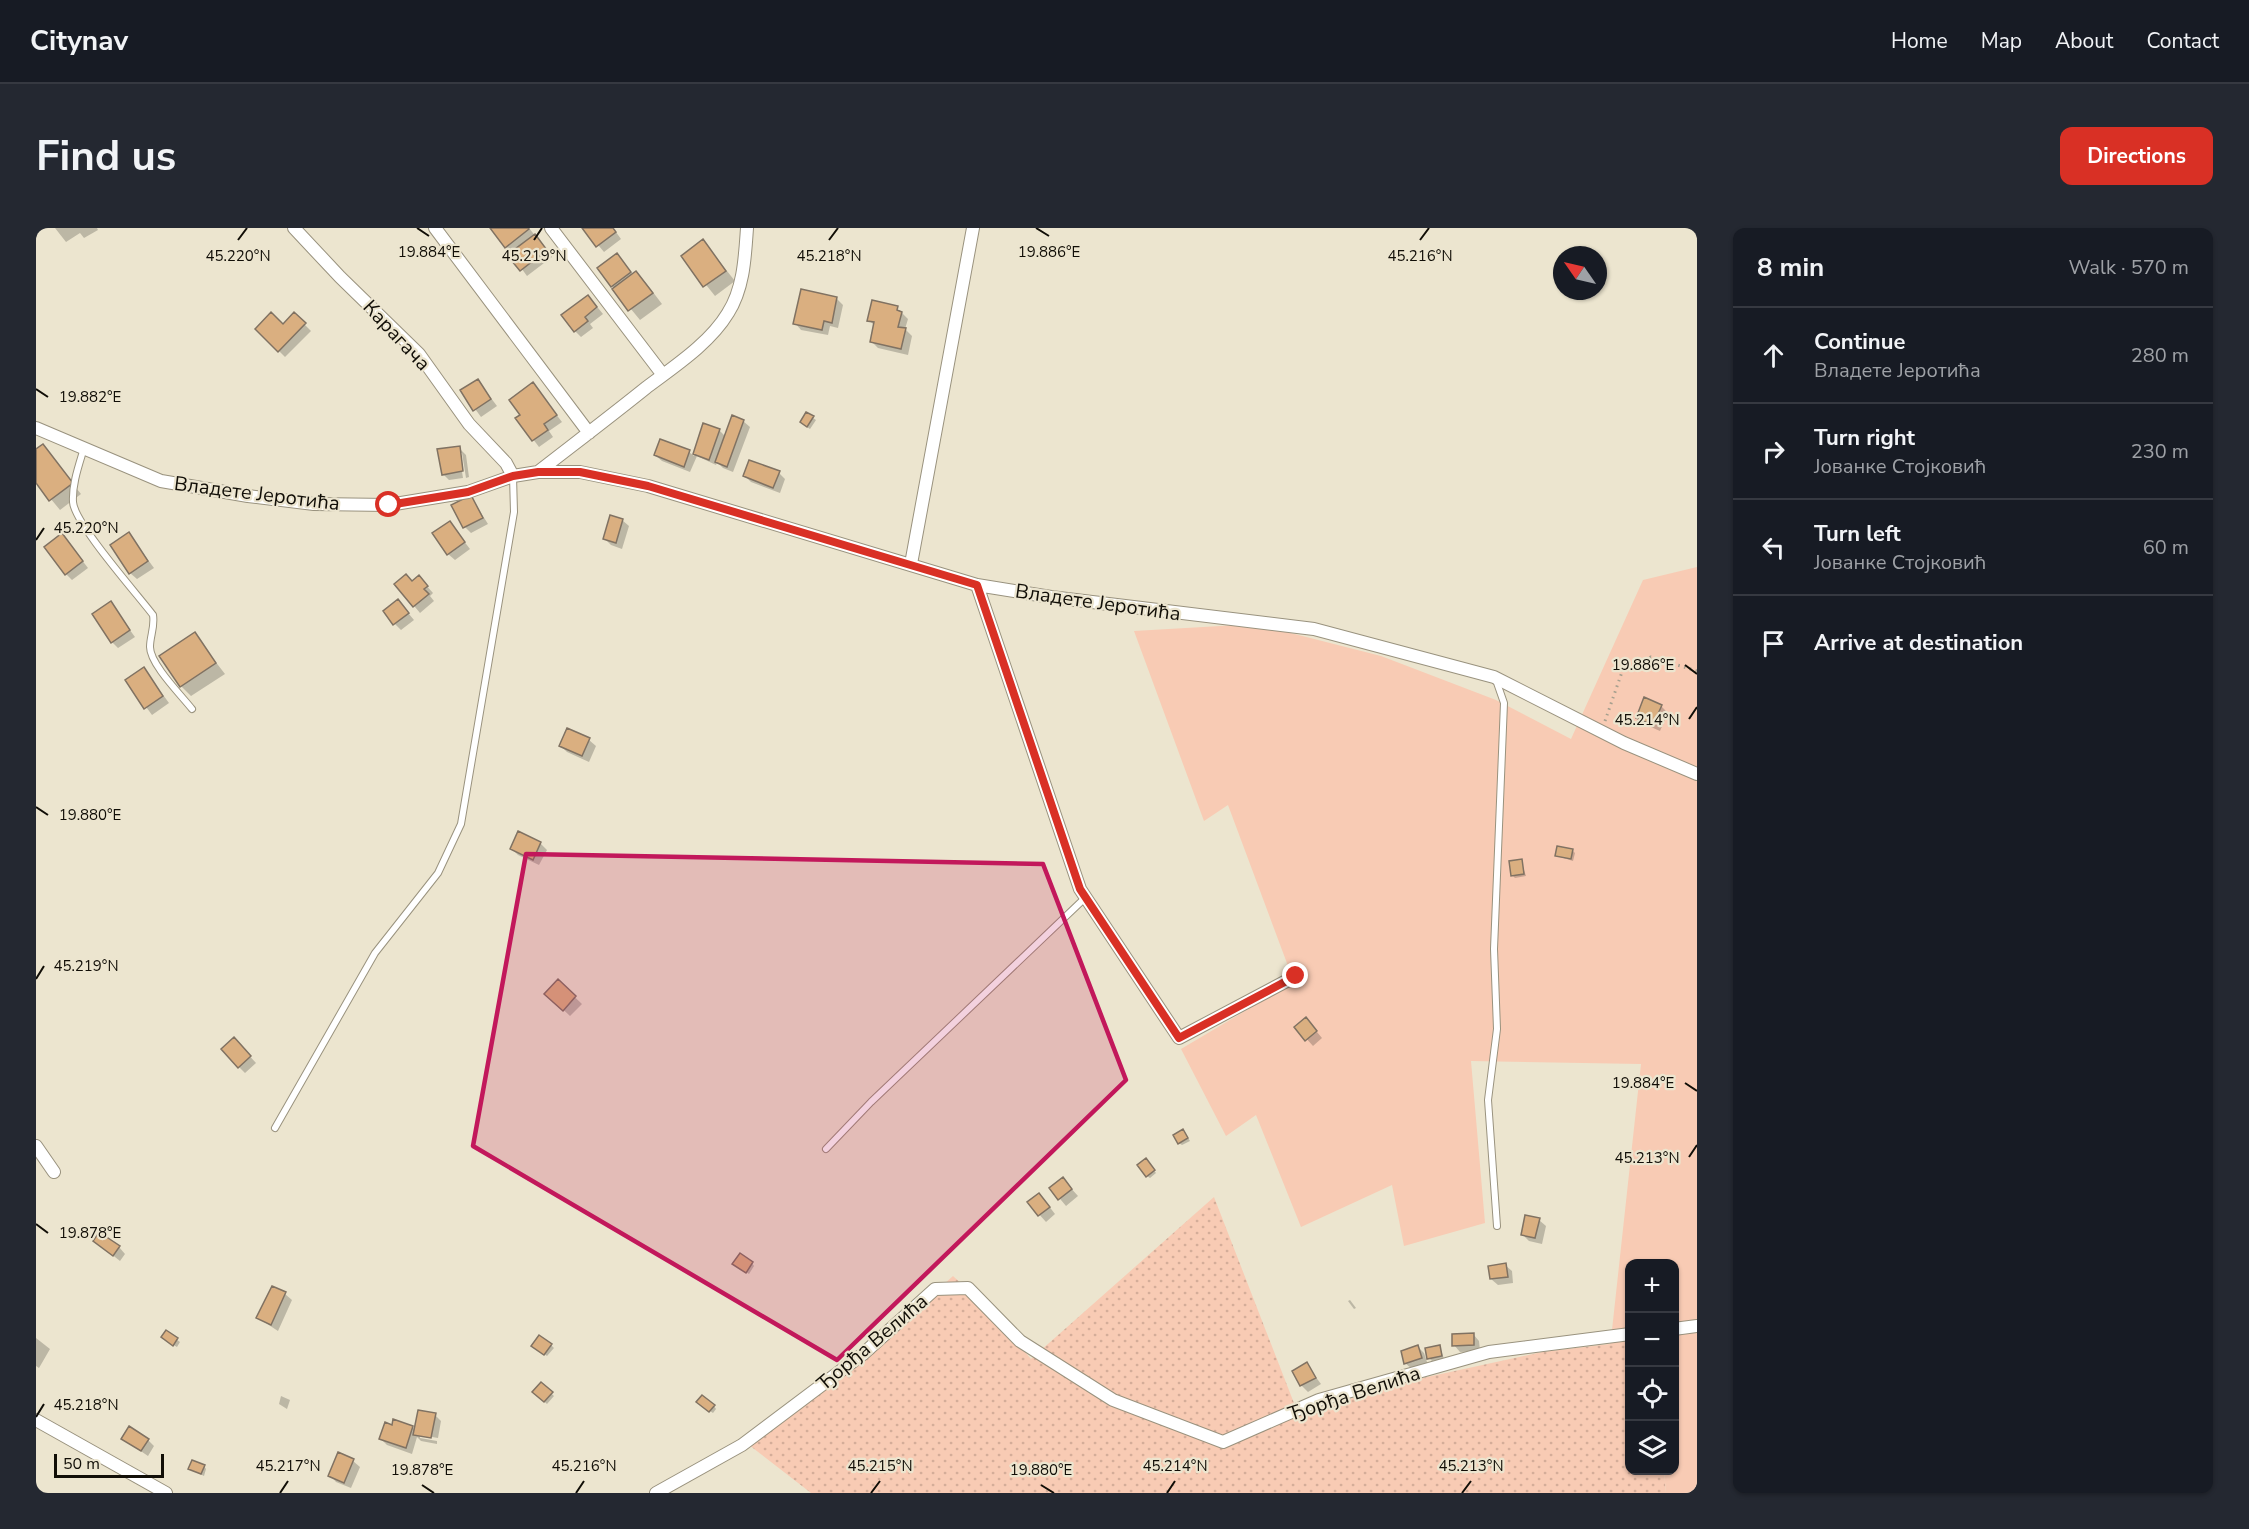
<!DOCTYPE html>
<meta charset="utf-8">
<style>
:root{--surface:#171b24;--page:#242831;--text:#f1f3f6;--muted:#9ea1a6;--line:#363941;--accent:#d93025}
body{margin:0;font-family:"Nunito Sans",sans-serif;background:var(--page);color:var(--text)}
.controls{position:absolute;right:18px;bottom:18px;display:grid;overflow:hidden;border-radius:12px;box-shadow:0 2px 4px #0004}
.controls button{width:54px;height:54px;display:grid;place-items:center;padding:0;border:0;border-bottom:2px solid var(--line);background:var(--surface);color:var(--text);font:30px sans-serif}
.compass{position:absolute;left:1517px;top:18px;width:54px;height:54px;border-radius:50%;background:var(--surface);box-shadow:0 2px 4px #0004;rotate:304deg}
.scale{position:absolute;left:18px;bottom:15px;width:110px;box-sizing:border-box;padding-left:6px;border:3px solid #110e07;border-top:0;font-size:16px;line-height:21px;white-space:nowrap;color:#110e07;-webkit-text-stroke:4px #ece5cf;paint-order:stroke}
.stop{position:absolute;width:18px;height:18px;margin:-14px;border:4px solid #d93025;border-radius:50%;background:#fff}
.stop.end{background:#d93025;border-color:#fff;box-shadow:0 2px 6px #0008}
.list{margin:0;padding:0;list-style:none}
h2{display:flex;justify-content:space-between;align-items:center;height:78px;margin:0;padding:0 24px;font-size:26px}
h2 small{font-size:20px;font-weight:400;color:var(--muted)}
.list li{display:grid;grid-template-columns:39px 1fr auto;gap:18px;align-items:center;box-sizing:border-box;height:96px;padding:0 24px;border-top:2px solid var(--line)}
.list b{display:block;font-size:22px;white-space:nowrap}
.list p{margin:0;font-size:20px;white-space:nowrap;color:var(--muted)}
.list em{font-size:20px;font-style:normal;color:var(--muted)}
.icon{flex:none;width:33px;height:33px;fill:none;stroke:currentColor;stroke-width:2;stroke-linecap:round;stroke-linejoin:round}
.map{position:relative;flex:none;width:1661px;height:1265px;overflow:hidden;border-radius:12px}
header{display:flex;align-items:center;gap:36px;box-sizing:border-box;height:84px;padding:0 30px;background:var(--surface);border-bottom:2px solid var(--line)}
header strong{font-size:28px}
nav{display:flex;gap:33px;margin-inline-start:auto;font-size:21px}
.intro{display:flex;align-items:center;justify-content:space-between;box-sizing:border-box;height:144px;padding:0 36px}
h1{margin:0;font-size:42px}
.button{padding:15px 27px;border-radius:12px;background:var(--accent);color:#fff;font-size:21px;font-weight:700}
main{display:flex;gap:36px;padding:0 36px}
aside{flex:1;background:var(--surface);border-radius:12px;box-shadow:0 2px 4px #0004}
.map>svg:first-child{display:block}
</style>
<header>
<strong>Citynav</strong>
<nav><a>Home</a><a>Map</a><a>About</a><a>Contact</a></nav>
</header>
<div class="intro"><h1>Find us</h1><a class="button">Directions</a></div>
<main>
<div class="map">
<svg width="1661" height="1265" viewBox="0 0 1661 1265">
<defs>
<pattern id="grass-dots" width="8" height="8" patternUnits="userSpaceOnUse" patternTransform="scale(1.5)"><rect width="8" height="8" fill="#f8cbb4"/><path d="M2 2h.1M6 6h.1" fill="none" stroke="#d4ad99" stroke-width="1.8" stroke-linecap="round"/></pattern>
</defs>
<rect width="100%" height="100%" fill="#ece5cf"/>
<path fill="url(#grass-dots)" d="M1178,969L1263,1188L1359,1156L1506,1124L1574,1116L1576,1102L1593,1101L1594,1242L1628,1243L1630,1265H775L713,1217L836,1121L917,1048L952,1080L995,1131Z"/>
<path fill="#f8cbb4" d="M1661,339V1265H1630L1628,1243L1638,1242V1036H1594L1593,1101L1576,1102L1605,836L1435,833L1449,995L1368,1018L1356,957L1265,999L1220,887L1190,908L1145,821L1258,754L1192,577L1168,593L1098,403L1219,396L1345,428L1460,472L1535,511L1607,352Z"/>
<path fill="#0003" d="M19,0H61L62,2L48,10L44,5L30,14Z
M456,0H493L516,29L491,48Z
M548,0H577L585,11L568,24Z
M667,13L699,53L679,68L647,28Z
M581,27L597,47L600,45L610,55L626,76L604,92L576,58Z
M766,63L801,71L807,77L802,100L794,98L792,107L765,102L759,95Z
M558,75L567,86L554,96L557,100L545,109L539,103Z
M861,80L872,91L869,101L876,108L872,127L842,120L836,114L839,98L833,92Z
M258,86L275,103L249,129L221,101L247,98Z
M442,153L461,178L445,189L426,163Z
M497,156L526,194L513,203L517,209L503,219L481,190L486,187Z
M777,190L780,192L774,201L768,197Z
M707,193L714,199L697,244L687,240L681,234L680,237L661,228L654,244L626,233L619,227L653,224L658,228L668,197L683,202L690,209Z
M6,218L45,266L24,282L0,253V223Z
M423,220L430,227L433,249L430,250L426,225H423L427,250L413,252L407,246Z
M743,245L749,251L744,265L715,254L709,248Z
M435,269L452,296L435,305L429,299Z
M586,292L593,298L586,321L575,317L569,311Z
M414,295L434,321L419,332L412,326Z
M93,306L118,340L101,351L94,345Z
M32,314L52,340L36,352L30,346Z
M376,355L389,356L397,365L394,368L398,373L384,385L360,356Z
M74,375L99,409L82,420L76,414Z
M368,380L378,392L365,402L359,396Z
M158,406L189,446L155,468L145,458Z
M108,441L133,475L116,487L91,453Z
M1609,471L1625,478L1632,485L1624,503L1608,496L1601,489Z
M532,502L553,512L560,518L553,534L531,524L525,518Z
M504,615L511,622L503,637L482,627L476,621Z
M1536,622L1539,625L1537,633L1521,628Z
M1485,633L1490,648L1479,650L1476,647Z
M522,753L546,776L534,788L517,772Z
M1276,798L1286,810L1277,818L1260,799Z
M198,811L220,835L209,845L203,839Z
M1149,905L1154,913L1146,917L1143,915Z
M1112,935L1120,945L1114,950L1111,948Z
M1033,958L1042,968L1030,978L1015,960Z
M1009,973L1019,986L1010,994L993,975Z
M1503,992L1510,998L1506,1016L1493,1013L1486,1006Z
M59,1013L83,1019L89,1026L84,1033Z
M716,1035L718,1038L713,1046L701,1038Z
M1469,1037L1476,1043L1477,1055L1462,1057L1455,1051Z
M249,1066L256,1072L242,1103L222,1090Z
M1314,1072L1320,1080L1318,1081L1312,1073Z
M130,1104L144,1114L141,1119L129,1112Z
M1437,1106L1443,1113L1444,1123L1424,1124L1418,1117Z
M0,1110L14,1121L3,1140L0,1138Z
M515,1117L518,1120L511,1128L500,1120Z
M1382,1119L1388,1125L1392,1137L1376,1141L1369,1135Z
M1404,1119L1408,1131L1396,1133L1393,1130Z
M1270,1136L1285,1156L1272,1164L1265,1157Z
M505,1156L518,1168L511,1176L498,1164Z
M245,1168L254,1172L251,1181L243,1176Z
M665,1177L678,1178L680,1181L677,1185Z
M399,1187L405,1193L402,1210L384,1207V1210L401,1213V1216L385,1213L381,1209L376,1226L351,1217L345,1211L357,1198L376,1199L380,1202Z
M87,1211L112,1212L118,1218L112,1228Z
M317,1233L324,1239L315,1260L300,1254L294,1247Z
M168,1238L170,1241L168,1248L154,1241Z"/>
<path fill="#daaf80" stroke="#807262" stroke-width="1.5" d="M454,0H492L493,1L469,20Z
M546,0H577L580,4L560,19Z
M499,6L511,22L484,43L471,27Z
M667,11L690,43L667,59L645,28Z
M581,25L595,44L575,59L561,40Z
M600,43L617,65L592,83L576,61Z
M765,61L801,69L796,95L788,93L786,102L757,96Z
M552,67L561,79L549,89L552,93L538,104L525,87Z
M836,72L862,78L861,82L866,84L862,99L870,100L865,121L834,114L838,94L831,93Z
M235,84L247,96L258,84L270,95L242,124L219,101Z
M442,151L455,171L437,183L424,162Z
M497,154L521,187L508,196L512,202L496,213L479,190L484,187L473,172Z
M770,184L778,188L771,199L764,194Z
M696,187L708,192L691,239L679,234Z
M667,195L684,201L673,232L657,226Z
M624,211L654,222L648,239L618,227Z
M7,216L37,255L13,273L0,255V221Z
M424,218L427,243L406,247L401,221Z
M713,232L744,243L737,260L707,248Z
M435,267L447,290L427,300L415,277Z
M574,287L587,291L580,315L567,311Z
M414,293L429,314L411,327L396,305Z
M93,304L112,333L93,346L74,317Z
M26,305L47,333L29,347L8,319Z
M370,346L376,353L383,347L392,358L388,361L393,366L377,379L358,356Z
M362,371L373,385L357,397L347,383Z
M75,373L94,402L75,415L56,386Z
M159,404L180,435L144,459L123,428Z
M108,439L127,468L108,481L89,452Z
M1608,469L1626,477L1617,497L1600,490Z
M531,500L554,510L546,528L523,518Z
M482,603L505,614L497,632L474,621Z
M1521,618L1537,621L1535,631L1519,628Z
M1486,631L1488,646L1475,648L1473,633Z
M522,751L540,768L527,783L508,766Z
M1270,789L1281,803L1269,813L1258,799Z
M198,809L215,828L202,840L185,821Z
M1147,901L1152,910L1142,916L1137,907Z
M1110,930L1119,942L1110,949L1101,937Z
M1027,949L1036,961L1022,972L1013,960Z
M1003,965L1014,979L1002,988L991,974Z
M1489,987L1504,990L1499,1010L1485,1007Z
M63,1004L84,1018L77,1028L57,1013Z
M704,1025L717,1034L710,1045L696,1036Z
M1470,1035L1472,1049L1454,1051L1452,1038Z
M236,1058L250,1064L235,1097L220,1090Z
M130,1102L142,1110L137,1118L125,1109Z
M1438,1105V1117L1416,1118V1106Z
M503,1107L516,1116L508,1127L495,1118Z
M1382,1117L1386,1130L1368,1136L1365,1123Z
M1404,1117L1406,1128L1391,1131L1389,1120Z
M1271,1134L1280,1150L1264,1158L1256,1143Z
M505,1154L517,1164L508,1174L496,1164Z
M666,1167L679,1177L673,1184L660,1174Z
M382,1182L400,1185L395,1210L377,1207Z
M357,1191L377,1198L370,1220L343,1211L349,1194L356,1197Z
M93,1198L113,1211L105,1223L85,1211Z
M302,1224L318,1231L308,1255L292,1248Z
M156,1232L169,1237L165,1246L152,1241Z"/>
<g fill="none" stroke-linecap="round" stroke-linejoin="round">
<defs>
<path id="service" d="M48,220C43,237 36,256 37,274C38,295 102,367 117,387C119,399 114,408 114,419C114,436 145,467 156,481
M1460,452L1468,475L1458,721L1461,801L1452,872L1461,998
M239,900L339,725L402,645L425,596L478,284L477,248
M790,921L835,874L1049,670"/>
<path id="minor" d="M258,0L304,49L383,126L433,196L470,235L477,248
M399,0L553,205
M515,0L627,147
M0,200L125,253L212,268L278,276L353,277L432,264L477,248L502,244H544L612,258L941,357L1015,369L1278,401L1458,449L1588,515L1661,546
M502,244C538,216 575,188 611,159C639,138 674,115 692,85C708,60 709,28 711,0
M875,336L937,0
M941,357L1044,661L1143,810L1260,748
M0,918L18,944
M1638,1101L1661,1098
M0,1192L130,1265
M620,1265L706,1217L827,1126L899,1061L932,1060L984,1113L1077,1172L1187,1214L1283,1172L1453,1124L1594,1106"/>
</defs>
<use href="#service" stroke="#99927e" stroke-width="8"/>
<use href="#minor" stroke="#99927e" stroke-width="14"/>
<path stroke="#a59f8e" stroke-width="3" stroke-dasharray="1.5 4.5" stroke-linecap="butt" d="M1569,493L1587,441L1615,429L1661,443"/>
<use href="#service" stroke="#fff" stroke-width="6"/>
<use href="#minor" stroke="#fff" stroke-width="12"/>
</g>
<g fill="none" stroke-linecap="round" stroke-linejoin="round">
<path stroke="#d93025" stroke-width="8" d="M353,277L432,264L477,248L502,244H544L612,258L941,357L1044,661L1143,810L1260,748"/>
</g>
<path fill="#c2185b" fill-opacity="0.2" stroke="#c2185b" stroke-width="4.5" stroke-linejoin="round" d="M490,626L1007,636L1090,852L801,1132L437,918Z"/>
<path fill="none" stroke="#110e07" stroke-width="2" d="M381,0L393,8M1000,0L1013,8M202,12L211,0M498,12L506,0M793,12L802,0M1384,12L1393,0M0,161L12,169M0,312L8,300M1649,437L1661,446M1653,491L1661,479M0,579L12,587M0,751L8,738M1649,855L1661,863M1653,929L1661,917M0,996L12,1005M0,1189L8,1176M386,1257L398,1265M1005,1257L1018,1265M244,1265L252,1253M540,1265L548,1253M835,1265L844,1253M1131,1265L1139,1253M1426,1265L1435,1253"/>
<g text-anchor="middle" stroke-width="4.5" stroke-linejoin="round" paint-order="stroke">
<g font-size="20" fill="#110e07" stroke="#ece5cf">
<text transform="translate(361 107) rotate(47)" y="7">Карагача</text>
<text transform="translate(221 265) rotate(7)" y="7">Владете Јеротића</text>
<text transform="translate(1062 374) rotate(8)" y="7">Владете Јеротића</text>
<text transform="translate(836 1114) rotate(-40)" y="7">Ђорђа Велића</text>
<text transform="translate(1318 1165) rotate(-18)" y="7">Ђорђа Велића</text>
</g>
</g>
<g font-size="15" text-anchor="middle" fill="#110e07" stroke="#ece5cf" stroke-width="4.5" stroke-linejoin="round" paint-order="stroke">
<text x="393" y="29">19.884°E</text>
<text x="1013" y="29">19.886°E</text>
<text x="202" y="33">45.220°N</text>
<text x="498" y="33">45.219°N</text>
<text x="793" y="33">45.218°N</text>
<text x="1384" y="33">45.216°N</text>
<text x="54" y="174">19.882°E</text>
<text x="50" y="305">45.220°N</text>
<text x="1607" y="442">19.886°E</text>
<text x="1611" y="497">45.214°N</text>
<text x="54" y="592">19.880°E</text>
<text x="50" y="743">45.219°N</text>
<text x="1607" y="860">19.884°E</text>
<text x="1611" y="935">45.213°N</text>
<text x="54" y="1010">19.878°E</text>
<text x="50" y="1182">45.218°N</text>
<text x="252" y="1243">45.217°N</text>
<text x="548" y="1243">45.216°N</text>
<text x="844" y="1243">45.215°N</text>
<text x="1139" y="1243">45.214°N</text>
<text x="1435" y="1243">45.213°N</text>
<text x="386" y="1247">19.878°E</text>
<text x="1005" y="1247">19.880°E</text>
</g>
</svg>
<div class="controls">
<button>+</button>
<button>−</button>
<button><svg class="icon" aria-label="locate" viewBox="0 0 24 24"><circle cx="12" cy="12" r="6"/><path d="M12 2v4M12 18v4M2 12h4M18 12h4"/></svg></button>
<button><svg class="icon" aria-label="layers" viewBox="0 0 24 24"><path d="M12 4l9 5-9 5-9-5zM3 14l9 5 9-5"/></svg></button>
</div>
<svg class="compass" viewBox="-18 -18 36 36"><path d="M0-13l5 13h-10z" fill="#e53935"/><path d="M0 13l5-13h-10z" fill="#9ea1a6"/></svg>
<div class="scale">50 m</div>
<div class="stop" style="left:353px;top:277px"></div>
<div class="stop end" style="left:1260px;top:748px"></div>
</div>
<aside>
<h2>8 min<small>Walk · 570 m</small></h2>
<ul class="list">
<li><svg class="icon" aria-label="ahead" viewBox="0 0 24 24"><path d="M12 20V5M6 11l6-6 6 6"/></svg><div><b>Continue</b><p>Владете Јеротића</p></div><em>280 m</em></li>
<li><svg class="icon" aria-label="right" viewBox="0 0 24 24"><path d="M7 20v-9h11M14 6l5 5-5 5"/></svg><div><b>Turn right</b><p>Јованке Стојковић</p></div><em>230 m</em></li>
<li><svg class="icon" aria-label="left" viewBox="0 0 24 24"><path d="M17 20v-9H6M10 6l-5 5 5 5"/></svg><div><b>Turn left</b><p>Јованке Стојковић</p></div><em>60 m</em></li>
<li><svg class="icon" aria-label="arrive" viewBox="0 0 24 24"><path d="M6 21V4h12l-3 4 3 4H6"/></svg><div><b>Arrive at destination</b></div></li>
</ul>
</aside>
</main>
